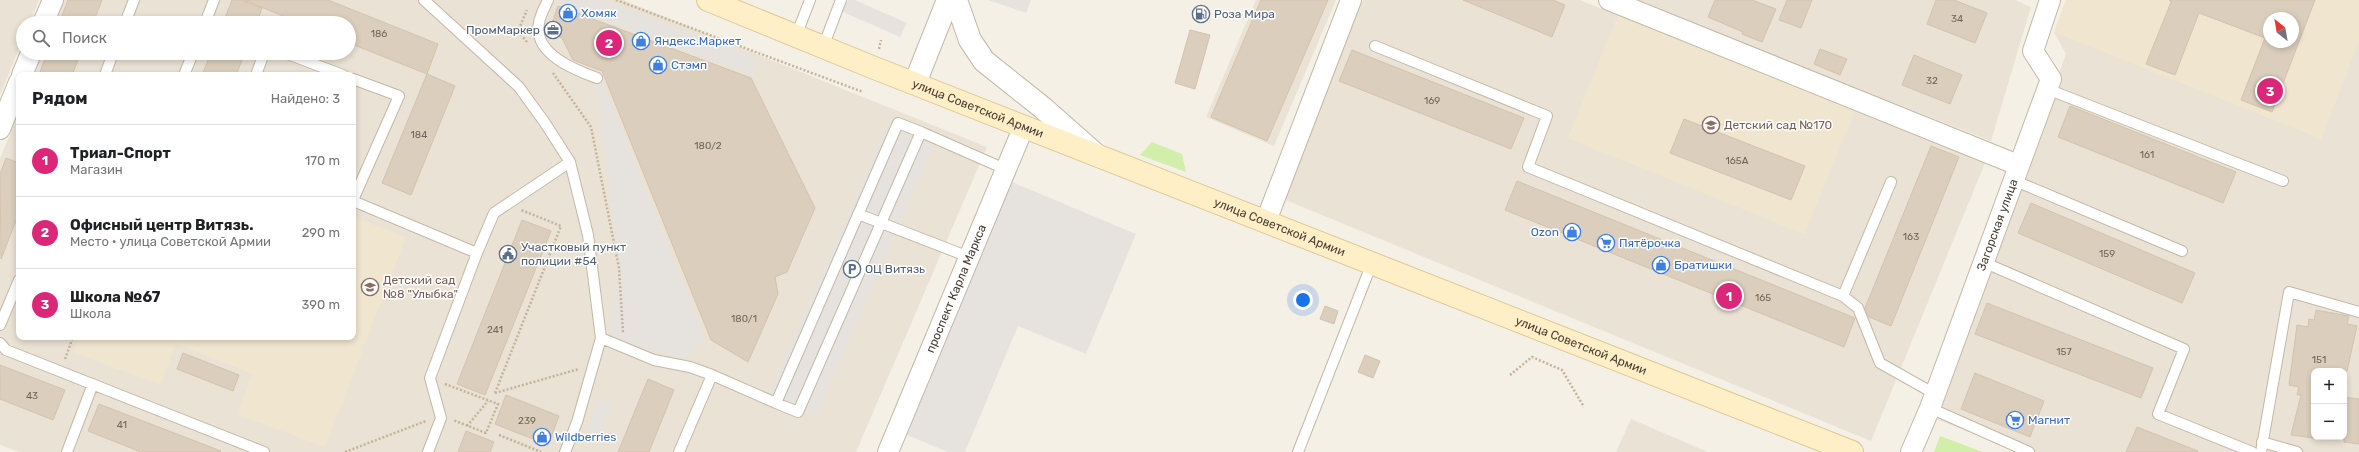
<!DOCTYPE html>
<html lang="ru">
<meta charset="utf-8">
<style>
:root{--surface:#fff;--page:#f2f2f2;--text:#202124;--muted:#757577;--line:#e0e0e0;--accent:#db2777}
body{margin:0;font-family:Rubik,sans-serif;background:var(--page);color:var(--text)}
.controls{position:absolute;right:12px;bottom:12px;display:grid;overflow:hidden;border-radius:8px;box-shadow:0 2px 6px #0003}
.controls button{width:36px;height:36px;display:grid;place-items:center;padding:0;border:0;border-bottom:1px solid var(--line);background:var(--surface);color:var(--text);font:20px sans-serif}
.compass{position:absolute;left:2263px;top:12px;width:36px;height:36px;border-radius:50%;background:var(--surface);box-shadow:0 2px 6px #0003;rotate:329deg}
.you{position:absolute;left:1303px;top:300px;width:14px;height:14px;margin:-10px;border:3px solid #fff;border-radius:50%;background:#1a73e8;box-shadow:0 0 0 6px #1a73e833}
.badge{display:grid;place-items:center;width:26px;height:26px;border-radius:50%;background:var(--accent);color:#fff;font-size:13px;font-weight:700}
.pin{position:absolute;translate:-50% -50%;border:2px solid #fff;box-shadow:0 1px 4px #0006}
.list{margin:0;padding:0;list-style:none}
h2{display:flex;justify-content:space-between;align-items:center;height:52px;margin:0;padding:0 16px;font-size:17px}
h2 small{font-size:13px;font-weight:400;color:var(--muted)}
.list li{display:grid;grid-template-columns:26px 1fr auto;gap:12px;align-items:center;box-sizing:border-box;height:72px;padding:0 16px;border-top:1px solid var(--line)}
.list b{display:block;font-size:15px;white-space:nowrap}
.list p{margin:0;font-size:13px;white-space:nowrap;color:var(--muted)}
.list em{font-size:13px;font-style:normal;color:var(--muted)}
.icon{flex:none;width:22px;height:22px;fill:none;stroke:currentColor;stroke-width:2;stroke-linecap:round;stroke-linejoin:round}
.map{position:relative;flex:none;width:2359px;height:452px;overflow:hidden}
.search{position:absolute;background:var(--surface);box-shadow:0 2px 6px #0003;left:16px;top:16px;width:340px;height:44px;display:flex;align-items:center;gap:10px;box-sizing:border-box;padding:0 14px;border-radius:22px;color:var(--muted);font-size:15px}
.panel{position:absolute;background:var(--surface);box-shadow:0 2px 6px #0003;left:16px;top:72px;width:340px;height:268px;border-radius:8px}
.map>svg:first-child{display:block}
</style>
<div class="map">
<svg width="2359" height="452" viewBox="0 0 2359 452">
<rect width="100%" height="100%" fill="#f5f0e6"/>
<path fill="#eae2d4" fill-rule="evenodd" d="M0,0H39L30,23H23V39L0,95Z
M63,0H623L987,147L856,452H19L0,445V159L19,111V337H353V75H33L42,53H349V23H54Z
M1256,0H1336L1274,146L1206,117Z
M1363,0H1580L1985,163L1871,441L1283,199Z
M1632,0H2015L2031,7L1991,141Z
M2066,0H2359V452H2022L1938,420L1940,397L2066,54L2054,32ZM2269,18H2293V42H2269ZM2314,371H2344V437H2314Z
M1631,419L1708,452H1616Z"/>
<path fill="#f0e5cf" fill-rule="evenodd" d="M2066,0H2359V42L2321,139L2054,32ZM2269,18H2293V42H2269Z
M1618,15L1855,111L1804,234L1568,138Z
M353,217L406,237L325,447L237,414L253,374L176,344L160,385L73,352L78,337H353Z"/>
<path fill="#d2eeab" d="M1152,142L1182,154L1186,172L1140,155Z
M1940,436L1983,452H1934Z"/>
<path fill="#e6e3df" d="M561,0H603L758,58L752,75L560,3Z
M848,0H855L907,23L900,37L843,12Z
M988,0H1031L1026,13Z
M599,73L704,337L686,359L608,338L619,268L596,82Z
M887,125L933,146L817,414L769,392Z
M1007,180L1136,234L1086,354L1018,326L965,452H948L902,433Z
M598,400L612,405L600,438L586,433Z"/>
<path fill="#dbcebd" stroke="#d4c3ad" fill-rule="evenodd" d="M68,0H102L93,23H59Z
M232,0H241L262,8L257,23H223Z
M244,0H328L438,44L427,74L349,43V23H300Z
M1261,0H1328L1267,141L1211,117Z
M1463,0H1553L1565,5L1552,37Z
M1715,0H1752L1776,9L1762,42L1742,34L1743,32L1708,17Z
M1787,0H1812L1801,28L1779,20Z
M1936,0H1954L1987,13L1975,43L1927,24Z
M2169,0H2315L2272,112L2241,100L2265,38L2199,13L2175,75L2146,64L2171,2ZM2269,18H2293V42H2269Z
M558,6L751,78L815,208L787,272L775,277L778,294L748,362L711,340L602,71L573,60L562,38L549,32Z
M1190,30L1210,35L1195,89L1175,83Z
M1820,49L1847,59L1840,75L1814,64Z
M1352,50L1524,118L1511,149L1339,81Z
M47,53H81L72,75H39Z
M211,53H245L236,75H202Z
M1914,55L1962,75L1950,104L1902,85Z
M427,74L455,86L411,195L382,183Z
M2070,106L2236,172L2223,203L2058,137Z
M1684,119L1805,166L1791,200L1670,153Z
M1931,146L1959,157L1891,326L1869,317L1865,308Z
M6,158L19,163V213L1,259L0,174Z
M1517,181L1855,318L1844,347L1505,210Z
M2031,203L2195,273L2182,303L2018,233Z
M522,220L551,231L485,395L457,384Z
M1987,303L2153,368L2141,398L1975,334Z
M1325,306L1338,311L1334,324L1320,319Z
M2316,310L2349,316L2347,324L2357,326L2347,371H2314V438L2291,435L2301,395H2297L2299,387L2289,385L2297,325L2308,327L2309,319L2314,320Z
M183,353L239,375L233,391L177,369Z
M1365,355L1380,361L1373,378L1358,372Z
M0,365L65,390L53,420L0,399Z
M1975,373L2044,401L2030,437L1961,409Z
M648,379L674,390L649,452H618Z
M506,395L559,416L548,445L495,424Z
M2344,397L2359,399V444L2344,442Z
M99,404L221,451L220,452H141L88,431Z
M2137,427L2198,451V452H2126Z
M466,431L494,442L490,452H458Z"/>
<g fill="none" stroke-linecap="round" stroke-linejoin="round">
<defs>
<path id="service" d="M424,0L519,87L545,123L570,162L588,235L601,338L577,422L565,452
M548,0C545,7 540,15 539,23C533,54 575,70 597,78
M125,23L134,0
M205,23L214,0
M796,36L810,0
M1375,46L1547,116L1528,167L1843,296
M823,47L841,0
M285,53L343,75
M105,75L113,53
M184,75L193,53
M256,75L264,53
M353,79L399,96L353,200
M2047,89L2283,181
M921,132L1005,169
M2013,180L2182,251
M1891,182L1843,296L1858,308L1880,363L1935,394
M353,201L477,253L494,213L570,162
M858,214L969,257
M1983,262L2184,349L2158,414L2252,452
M0,325L19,280
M601,338L654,360L690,367L712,375L776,403L898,123L921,132L798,412L776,403
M0,343L6,350L264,452
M1930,408L2029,452
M2262,442L2297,452
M67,452L93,384
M428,452L441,418L430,378L477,253
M679,452L712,375
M1298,452L1372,263
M2261,452L2289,292L2359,312"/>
<g id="minor">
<path d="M1609,0L2018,165"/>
<path d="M43,23L53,0"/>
<path d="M22,75L31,53"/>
<path d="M0,129L19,82"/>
<path d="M1266,221L1351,0"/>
<path id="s1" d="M888,452L1024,126"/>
<path id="s2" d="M1911,452L1930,408L2051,79L2033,51L2050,0"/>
</g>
<path id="tertiary" d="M956,0L970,40L984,61L1043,108L1095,154
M915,83L948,0"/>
<g id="secondary">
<path id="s3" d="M708,0L872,67L1852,452"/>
</g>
</defs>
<use href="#service" stroke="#c2b8a8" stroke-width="12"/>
<use href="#minor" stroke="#c2b8a8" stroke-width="22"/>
<use href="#tertiary" stroke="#c2b8a8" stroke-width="24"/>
<use href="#secondary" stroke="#dec793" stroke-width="24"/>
<path stroke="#c5b397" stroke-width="2.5" stroke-dasharray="2 2" stroke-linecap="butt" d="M616,0L863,92
M527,42L518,31L527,10
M879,49L881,40
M553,73L591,127L619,268L623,333
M65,359L73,337
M1510,375L1532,357L1562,370L1584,407
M445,384L498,404L486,433L453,420
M495,393L561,226L521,210
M495,393L579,369
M467,426L488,401
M499,435L541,452
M345,452L426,421"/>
<use href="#service" stroke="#fff" stroke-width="10"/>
<use href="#minor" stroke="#fff" stroke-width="20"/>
<use href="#tertiary" stroke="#fff" stroke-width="22"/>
<use href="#secondary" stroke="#ffefc7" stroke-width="22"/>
</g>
<defs>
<symbol id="shop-ring" viewBox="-11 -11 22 22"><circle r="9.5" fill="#fff" stroke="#3f7fe0" stroke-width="1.5"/><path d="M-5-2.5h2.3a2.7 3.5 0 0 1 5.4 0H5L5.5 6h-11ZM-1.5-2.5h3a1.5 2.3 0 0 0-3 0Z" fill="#3f7fe0"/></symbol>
<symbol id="fuel-ring" viewBox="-11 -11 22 22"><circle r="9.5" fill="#fff" stroke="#5c6f8a" stroke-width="1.5"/><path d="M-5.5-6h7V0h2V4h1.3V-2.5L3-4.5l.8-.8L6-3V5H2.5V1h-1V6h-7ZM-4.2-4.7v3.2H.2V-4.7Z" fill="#5c6f8a"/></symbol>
<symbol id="office-ring" viewBox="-11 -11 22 22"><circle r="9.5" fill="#fff" stroke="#5c6f8a" stroke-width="1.5"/><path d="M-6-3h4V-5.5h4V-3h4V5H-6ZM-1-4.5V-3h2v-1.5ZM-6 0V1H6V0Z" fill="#5c6f8a"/></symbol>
<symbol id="school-ring" viewBox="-11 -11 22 22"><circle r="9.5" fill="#fff" stroke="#8d6e63" stroke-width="1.5"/><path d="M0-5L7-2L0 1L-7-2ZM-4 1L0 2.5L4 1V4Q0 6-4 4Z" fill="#8d6e63"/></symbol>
<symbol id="supermarket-ring" viewBox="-11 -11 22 22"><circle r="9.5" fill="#fff" stroke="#3f7fe0" stroke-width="1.5"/><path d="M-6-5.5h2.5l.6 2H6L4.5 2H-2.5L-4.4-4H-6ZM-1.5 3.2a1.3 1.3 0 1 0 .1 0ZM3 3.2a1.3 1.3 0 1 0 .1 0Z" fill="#3f7fe0"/></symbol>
<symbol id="civic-ring" viewBox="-11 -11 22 22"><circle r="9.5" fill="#fff" stroke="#5c6f8a" stroke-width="1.5"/><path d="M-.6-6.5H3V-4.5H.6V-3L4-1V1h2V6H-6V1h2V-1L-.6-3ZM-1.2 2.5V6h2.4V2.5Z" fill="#5c6f8a"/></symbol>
<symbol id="parking-ring" viewBox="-11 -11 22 22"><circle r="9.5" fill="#fff" stroke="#5c6f8a" stroke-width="1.5"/><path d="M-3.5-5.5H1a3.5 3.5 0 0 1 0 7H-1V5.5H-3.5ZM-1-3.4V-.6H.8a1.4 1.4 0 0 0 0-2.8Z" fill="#5c6f8a"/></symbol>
</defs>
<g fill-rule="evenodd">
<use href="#shop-ring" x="558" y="3" width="20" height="20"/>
<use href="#fuel-ring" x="1191" y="4" width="20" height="20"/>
<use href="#office-ring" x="543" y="20" width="20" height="20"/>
<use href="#shop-ring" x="631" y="31" width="20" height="20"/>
<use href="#shop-ring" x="648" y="55" width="20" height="20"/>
<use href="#school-ring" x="1701" y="115" width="20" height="20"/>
<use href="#shop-ring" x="1562" y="222" width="20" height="20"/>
<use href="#supermarket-ring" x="1596" y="233" width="20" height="20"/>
<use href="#civic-ring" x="498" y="244" width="20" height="20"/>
<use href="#shop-ring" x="1651" y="255" width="20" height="20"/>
<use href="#parking-ring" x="842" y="259" width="20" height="20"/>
<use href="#school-ring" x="360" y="277" width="20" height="20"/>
<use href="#supermarket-ring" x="2005" y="410" width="20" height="20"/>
<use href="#shop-ring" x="532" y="427" width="20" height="20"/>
</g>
<g text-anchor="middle" stroke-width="3" stroke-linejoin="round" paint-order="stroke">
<g font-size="10" fill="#6e6457">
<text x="1957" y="22">34</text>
<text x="379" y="37">186</text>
<text x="1932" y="84">32</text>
<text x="1432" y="104">169</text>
<text x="419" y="138">184</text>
<text x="708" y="149">180/2</text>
<text x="2147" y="158">161</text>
<text x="1737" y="164">165А</text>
<text x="1911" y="240">163</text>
<text x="2107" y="257">159</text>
<text x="1763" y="301">165</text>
<text x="744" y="322">180/1</text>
<text x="495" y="333">241</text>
<text x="2064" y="355">157</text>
<text x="2319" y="363">151</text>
<text x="32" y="399">43</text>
<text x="527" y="424">239</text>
<text x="122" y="428">41</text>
</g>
<g font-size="12" fill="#366cbe" stroke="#fff" text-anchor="start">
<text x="581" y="17">Хомяк</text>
<text x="654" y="45">Яндекс.Маркет</text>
<text x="671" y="69">Стэмп</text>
<text x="1559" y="236" text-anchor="end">Ozon</text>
<text x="1619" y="247">Пятёрочка</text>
<text x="1674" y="269">Братишки</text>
<text x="2028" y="424">Магнит</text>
<text x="555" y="441">Wildberries</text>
</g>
<g font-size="12" fill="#4e5e75" stroke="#fff" text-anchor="start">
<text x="1214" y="18">Роза Мира</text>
<text x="540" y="34" text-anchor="end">ПромМаркер</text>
<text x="521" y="251">Участковый пункт<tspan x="521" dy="14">полиции #54</tspan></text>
<text x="865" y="273">ОЦ Витязь</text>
</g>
<g font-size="12" fill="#494035" stroke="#fff">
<text dy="4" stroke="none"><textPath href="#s3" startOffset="291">улица Советской Армии</textPath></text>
<text dy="4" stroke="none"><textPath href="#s2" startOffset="243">Загорская улица</textPath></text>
<text dy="4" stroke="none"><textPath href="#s3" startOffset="615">улица Советской Армии</textPath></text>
<text dy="4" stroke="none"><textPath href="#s1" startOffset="177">проспект Карла Маркса</textPath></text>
<text dy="4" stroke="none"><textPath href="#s3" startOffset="939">улица Советской Армии</textPath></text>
</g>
<g font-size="12" fill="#785e54" stroke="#fff" text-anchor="start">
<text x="1724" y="129">Детский сад №170</text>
<text x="383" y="284">Детский сад<tspan x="383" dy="14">№8 "Улыбка"</tspan></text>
</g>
</g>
</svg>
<div class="controls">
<button>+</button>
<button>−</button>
</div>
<svg class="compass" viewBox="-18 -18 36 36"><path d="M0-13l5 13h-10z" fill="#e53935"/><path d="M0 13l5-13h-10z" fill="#757577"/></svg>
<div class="you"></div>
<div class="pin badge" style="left:1729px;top:296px">1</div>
<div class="pin badge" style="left:609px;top:43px">2</div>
<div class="pin badge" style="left:2270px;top:91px">3</div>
<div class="search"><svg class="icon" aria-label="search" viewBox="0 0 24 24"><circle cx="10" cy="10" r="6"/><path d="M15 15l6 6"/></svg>Поиск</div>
<section class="panel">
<h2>Рядом<small>Найдено: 3</small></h2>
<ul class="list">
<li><span class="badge">1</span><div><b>Триал-Спорт</b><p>Магазин</p></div><em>170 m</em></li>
<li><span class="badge">2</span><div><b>Офисный центр Витязь.</b><p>Место · улица Советской Армии</p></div><em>290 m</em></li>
<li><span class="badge">3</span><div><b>Школа №67</b><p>Школа</p></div><em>390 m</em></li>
</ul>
</section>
</div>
